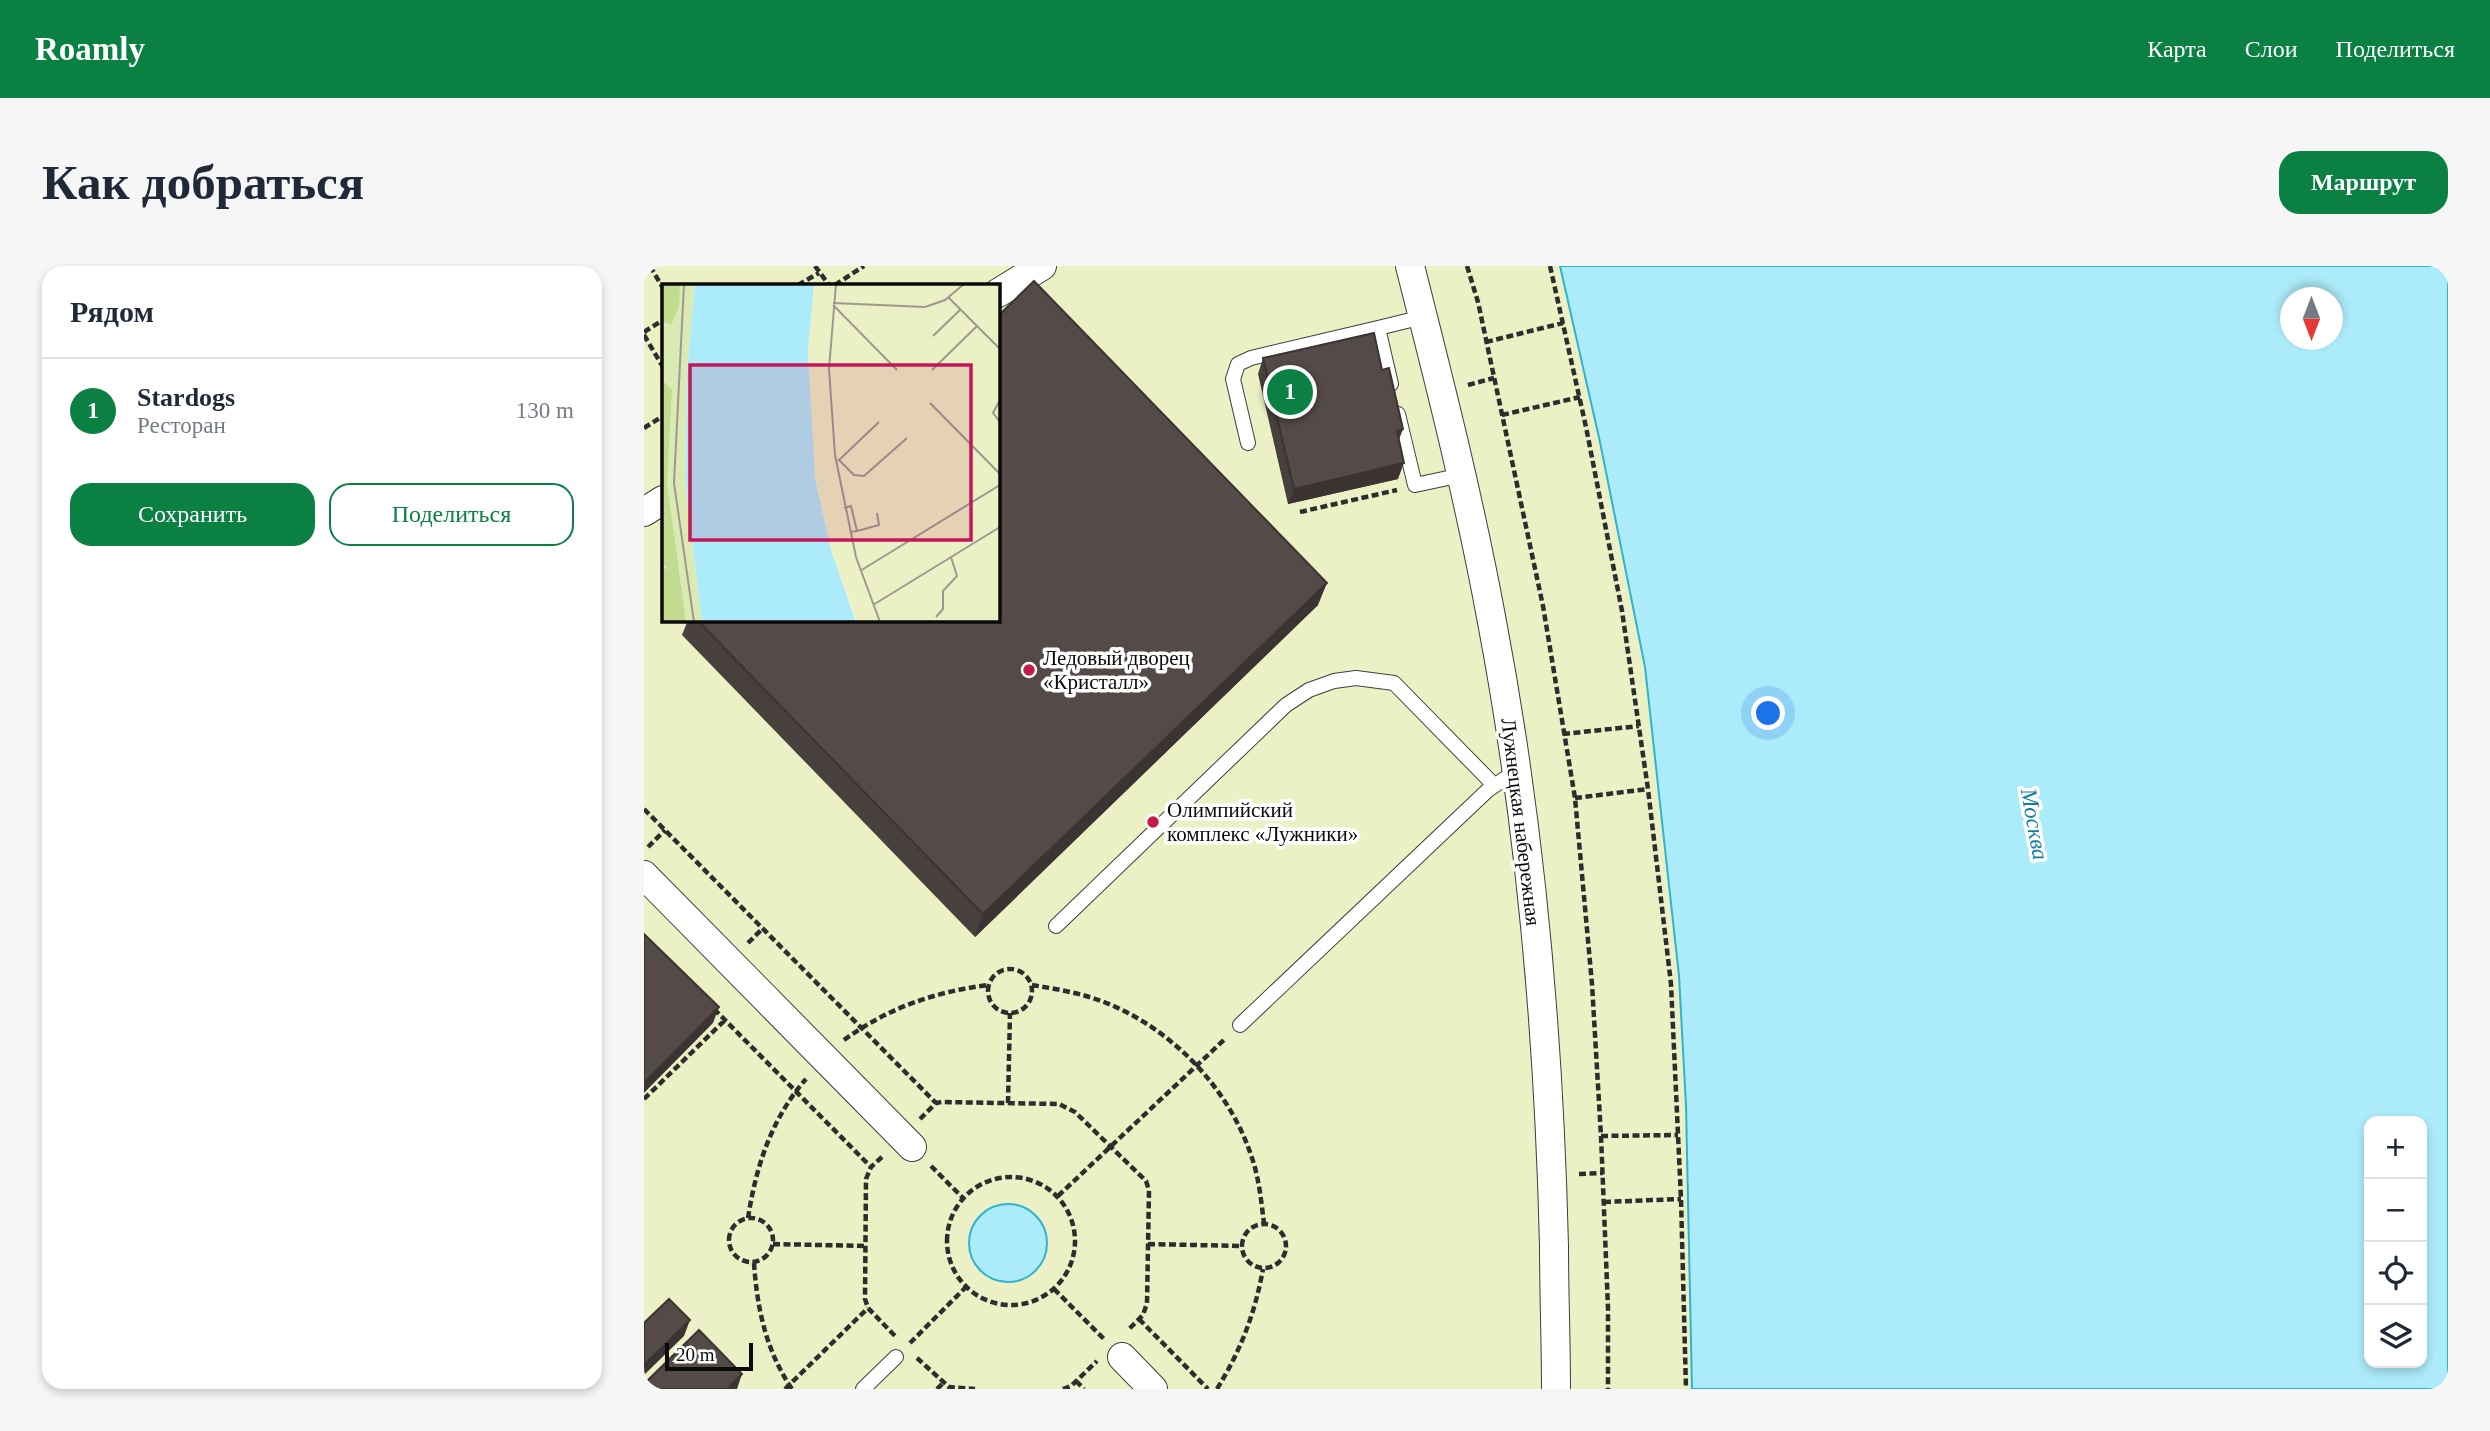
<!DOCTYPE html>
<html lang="ru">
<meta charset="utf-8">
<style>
:root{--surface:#fff;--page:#f6f6f7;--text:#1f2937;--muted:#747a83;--line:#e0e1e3;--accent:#0b8043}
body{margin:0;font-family:"Times New Roman",serif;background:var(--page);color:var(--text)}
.controls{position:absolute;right:21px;bottom:21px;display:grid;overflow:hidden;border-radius:14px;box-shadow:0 4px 10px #0003}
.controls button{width:63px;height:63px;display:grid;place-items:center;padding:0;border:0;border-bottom:2px solid var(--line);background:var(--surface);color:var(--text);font:35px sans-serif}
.compass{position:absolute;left:1636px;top:21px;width:63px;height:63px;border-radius:50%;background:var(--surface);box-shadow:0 4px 10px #0003;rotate:180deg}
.scale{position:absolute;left:21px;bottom:18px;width:88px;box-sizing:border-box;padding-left:7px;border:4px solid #0b0b0b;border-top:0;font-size:19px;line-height:24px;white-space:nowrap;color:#0b0b0b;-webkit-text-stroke:5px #fff;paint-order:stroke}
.you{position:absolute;left:1125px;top:448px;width:24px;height:24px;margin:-18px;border:5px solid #fff;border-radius:50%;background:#1a73e8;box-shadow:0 0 0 10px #1a73e833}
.badge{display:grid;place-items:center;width:46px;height:46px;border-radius:50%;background:var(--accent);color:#fff;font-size:23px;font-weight:700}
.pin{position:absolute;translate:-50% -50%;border:4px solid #fff;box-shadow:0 2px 7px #0006}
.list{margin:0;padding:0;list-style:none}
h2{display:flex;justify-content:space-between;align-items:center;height:91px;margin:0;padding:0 28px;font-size:30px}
h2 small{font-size:23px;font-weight:400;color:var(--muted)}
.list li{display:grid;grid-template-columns:46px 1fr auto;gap:21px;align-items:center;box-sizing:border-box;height:105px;padding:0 28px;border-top:2px solid var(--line)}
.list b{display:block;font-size:26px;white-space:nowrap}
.list p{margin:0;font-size:23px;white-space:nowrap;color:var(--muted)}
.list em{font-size:23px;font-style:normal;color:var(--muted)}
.actions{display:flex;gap:14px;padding:21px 28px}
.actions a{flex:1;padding:16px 0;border:2px solid var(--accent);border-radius:21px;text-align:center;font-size:24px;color:var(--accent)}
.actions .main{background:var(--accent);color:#fff}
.icon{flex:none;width:38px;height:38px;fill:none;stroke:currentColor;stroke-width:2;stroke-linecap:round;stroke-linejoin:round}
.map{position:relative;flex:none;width:1804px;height:1123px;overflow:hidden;border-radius:21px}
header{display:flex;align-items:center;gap:42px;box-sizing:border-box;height:98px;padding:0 35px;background:var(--accent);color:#fff}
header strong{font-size:33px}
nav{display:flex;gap:38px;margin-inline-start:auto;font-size:24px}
.intro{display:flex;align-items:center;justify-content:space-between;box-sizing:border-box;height:168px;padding:0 42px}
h1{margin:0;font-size:49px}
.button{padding:18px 32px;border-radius:21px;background:var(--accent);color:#fff;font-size:24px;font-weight:700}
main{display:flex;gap:42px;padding:0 42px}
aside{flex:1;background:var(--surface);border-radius:21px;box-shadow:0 4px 10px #0003}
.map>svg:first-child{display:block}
</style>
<header>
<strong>Roamly</strong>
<nav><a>Карта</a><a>Слои</a><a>Поделиться</a></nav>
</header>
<div class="intro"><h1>Как добраться</h1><a class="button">Маршрут</a></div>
<main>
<aside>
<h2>Рядом<small></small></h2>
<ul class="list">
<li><span class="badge">1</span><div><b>Stardogs</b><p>Ресторан</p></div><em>130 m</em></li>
</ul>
<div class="actions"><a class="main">Сохранить</a><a>Поделиться</a></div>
</aside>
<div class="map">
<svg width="1804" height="1123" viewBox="0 0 1804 1123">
<rect width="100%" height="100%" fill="#fff6e9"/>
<path fill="#ebf1c4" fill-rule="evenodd" d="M0,0H916L956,176L1001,401L1035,710L1042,840L1048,1123H0ZM19,19H354V354H19Z"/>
<path fill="#acebf9" stroke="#30b2d3" stroke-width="2" fill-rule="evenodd" d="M916,0H1804V1123H1048L1042,840L1035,710L1001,401L956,176ZM1646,32H1688V74H1646ZM1725,855H1778V1097H1725Z
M325 977a39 39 0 1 1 78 0a39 39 0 1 1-78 0Z"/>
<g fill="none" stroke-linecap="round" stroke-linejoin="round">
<defs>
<path id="service" d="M747,118L734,62L779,51
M754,148L771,219L818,209
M604,177L589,113L594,98L607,92L734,62
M412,660L642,439L665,424L690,415L712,412L750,417L850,519
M596,759L844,524L872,505
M219,1123L252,1091"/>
<path id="minor" d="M766,0C796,118 826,236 848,356C887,561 905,771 910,980C910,1028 912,1075 912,1123
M354,27L398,0
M0,246L19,234
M0,609L268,881
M478,1091L509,1123"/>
</defs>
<use href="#service" stroke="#3e3e3e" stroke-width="16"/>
<use href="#minor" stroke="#3e3e3e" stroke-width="30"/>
<path stroke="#2d2d2d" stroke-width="4.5" stroke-dasharray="7 3.5" stroke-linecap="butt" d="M6,0L19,22
M171,0L185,19
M823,0L834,36L899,340L931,532L948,718L957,870L964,1042V1123
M906,0L942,161L978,345L1004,523L1027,718L1037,933L1042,1123
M154,19L175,7
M191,19L220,0
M0,66L19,54
M0,69L19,101
M842,76L919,57
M824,119L850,112
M858,149L936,131
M0,162L19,150
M656,246L753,224
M919,468L995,460
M931,532L1004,523
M0,543L292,837
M4,581L21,564
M104,677L118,663
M344 725a22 22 0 1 1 44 0a22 22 0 1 1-44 0Z
M388,719C412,723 437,727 460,736C527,762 584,821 607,889C615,911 617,934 620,957
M70,743L227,901
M200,774C244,742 290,726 344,719
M0,833L81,754
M364,837L366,747
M276,853L292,837L298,836L415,838L431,846L502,915L505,924L503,1037L499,1049L484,1064
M957,870L1034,869
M238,891L227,901L222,913L221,1033L224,1042L252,1071
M287,900L319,932
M935,908L959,907
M303 975a64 64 0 1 1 128 0a64 64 0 1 1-128 0Z
M414,930L582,772
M960,936L1037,933
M85 974a22 22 0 1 1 44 0a22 22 0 1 1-44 0Z
M104,952C112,901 127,853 162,813
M598 980a22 22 0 1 1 44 0a22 22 0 1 1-44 0Z
M129,978L222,980
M504,978L597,980
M110,997C113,1042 122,1085 148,1123
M410,1023L460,1073
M495,1053L564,1123
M266,1077L322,1021
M273,1092L305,1121L331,1123
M432,1115L440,1123
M141,1123L224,1042
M293,1123L298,1118
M419,1123L427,1120L453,1095
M573,1123C597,1084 611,1047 619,1003"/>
<use href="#service" stroke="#fff" stroke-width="14"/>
<use href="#minor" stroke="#fff" stroke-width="28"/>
</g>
<path fill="#48403d" d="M619,92L755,174L754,213L644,238L614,108Z
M674,339L331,671L38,369L44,354H354Z"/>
<path fill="#3b3432" d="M759,163L753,179V165Z
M760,197L754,213L644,238L650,223Z
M683,317L674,339L331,671L339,648Z
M75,741L69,757L0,827V817Z
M46,1054L40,1070L0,1109V1099Z
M98,1108L93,1123H83Z"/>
<path fill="#544a47" stroke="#3b3432" stroke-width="2" d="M390,15L683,317L339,648L53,354H354V50Z
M730,67L738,104L745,102L759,163L753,165L760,197L650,223L619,92Z
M0,668L75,741L0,817Z
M25,1033L46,1054L0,1099V1057Z
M55,1064L98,1108L83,1123H0V1118Z"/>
<g fill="#c01e46" stroke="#fff" stroke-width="2.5">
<circle cx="385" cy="404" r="7"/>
<circle cx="509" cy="556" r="7"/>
</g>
<g text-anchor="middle" stroke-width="7" stroke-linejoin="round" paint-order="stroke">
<g font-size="21" fill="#0b0b0b" stroke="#fff" text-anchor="start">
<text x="399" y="399">Ледовый дворец<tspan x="399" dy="24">«Кристалл»</tspan></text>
<text x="523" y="551">Олимпийский<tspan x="523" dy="24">комплекс «Лужники»</tspan></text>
</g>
<g font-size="21" fill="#0b0b0b" stroke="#fff">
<text transform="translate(877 556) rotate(83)" y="7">Лужнецкая набережная</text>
</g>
<g font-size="23" font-style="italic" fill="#107fa1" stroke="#fff">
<text transform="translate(1391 558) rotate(80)" y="8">Москва</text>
</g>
</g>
<g transform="translate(18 18)">
<rect width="338" height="338" fill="#fff6e9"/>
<path d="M0,0H33L25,87L23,196L40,338H0Z" fill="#daeab2"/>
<path d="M0,0H18L17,23L9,41L0,37ZM0,96L10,106L5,199L24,338H0V284L6,285L0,278Z" fill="#c1dc91"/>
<path d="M152,0H338V338H195L169,266L153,194L146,67Z" fill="#ebf1c4"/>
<path d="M33,0H152L146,67L153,194L169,266L194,338H40L23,196L25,87Z" fill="#acebf9"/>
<path fill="none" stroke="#9d9890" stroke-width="2" d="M22,0L12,199L32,338M174,0L167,85L173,171L194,273L218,338M287,14L338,65M171,19L263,23L283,16L302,0M171,21L235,86M271,52L299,25M270,86L315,42M338,116L331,129L338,138M268,119L338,190M177,176L192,191L202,192L245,154M176,177L217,138M182,224L189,222L195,247L188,248M195,247L217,241L215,229M198,287L338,201M211,321L338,243M274,333L281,325V307L295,292L289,273"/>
<path fill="#c2185b" fill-opacity="0.15" stroke="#c2185b" stroke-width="3.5" d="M28,81H309V256H28Z"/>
<rect width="338" height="338" fill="none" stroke="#0b0b0b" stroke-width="3.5"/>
</g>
</svg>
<div class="controls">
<button>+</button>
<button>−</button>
<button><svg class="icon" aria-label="locate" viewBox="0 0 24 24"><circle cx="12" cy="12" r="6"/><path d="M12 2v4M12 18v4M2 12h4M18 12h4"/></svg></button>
<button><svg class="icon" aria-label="layers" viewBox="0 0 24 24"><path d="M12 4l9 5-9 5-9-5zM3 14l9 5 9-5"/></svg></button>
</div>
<svg class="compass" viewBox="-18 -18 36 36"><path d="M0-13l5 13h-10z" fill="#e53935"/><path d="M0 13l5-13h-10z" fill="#747a83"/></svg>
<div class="scale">20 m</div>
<div class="you"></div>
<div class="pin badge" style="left:646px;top:126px">1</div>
</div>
</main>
